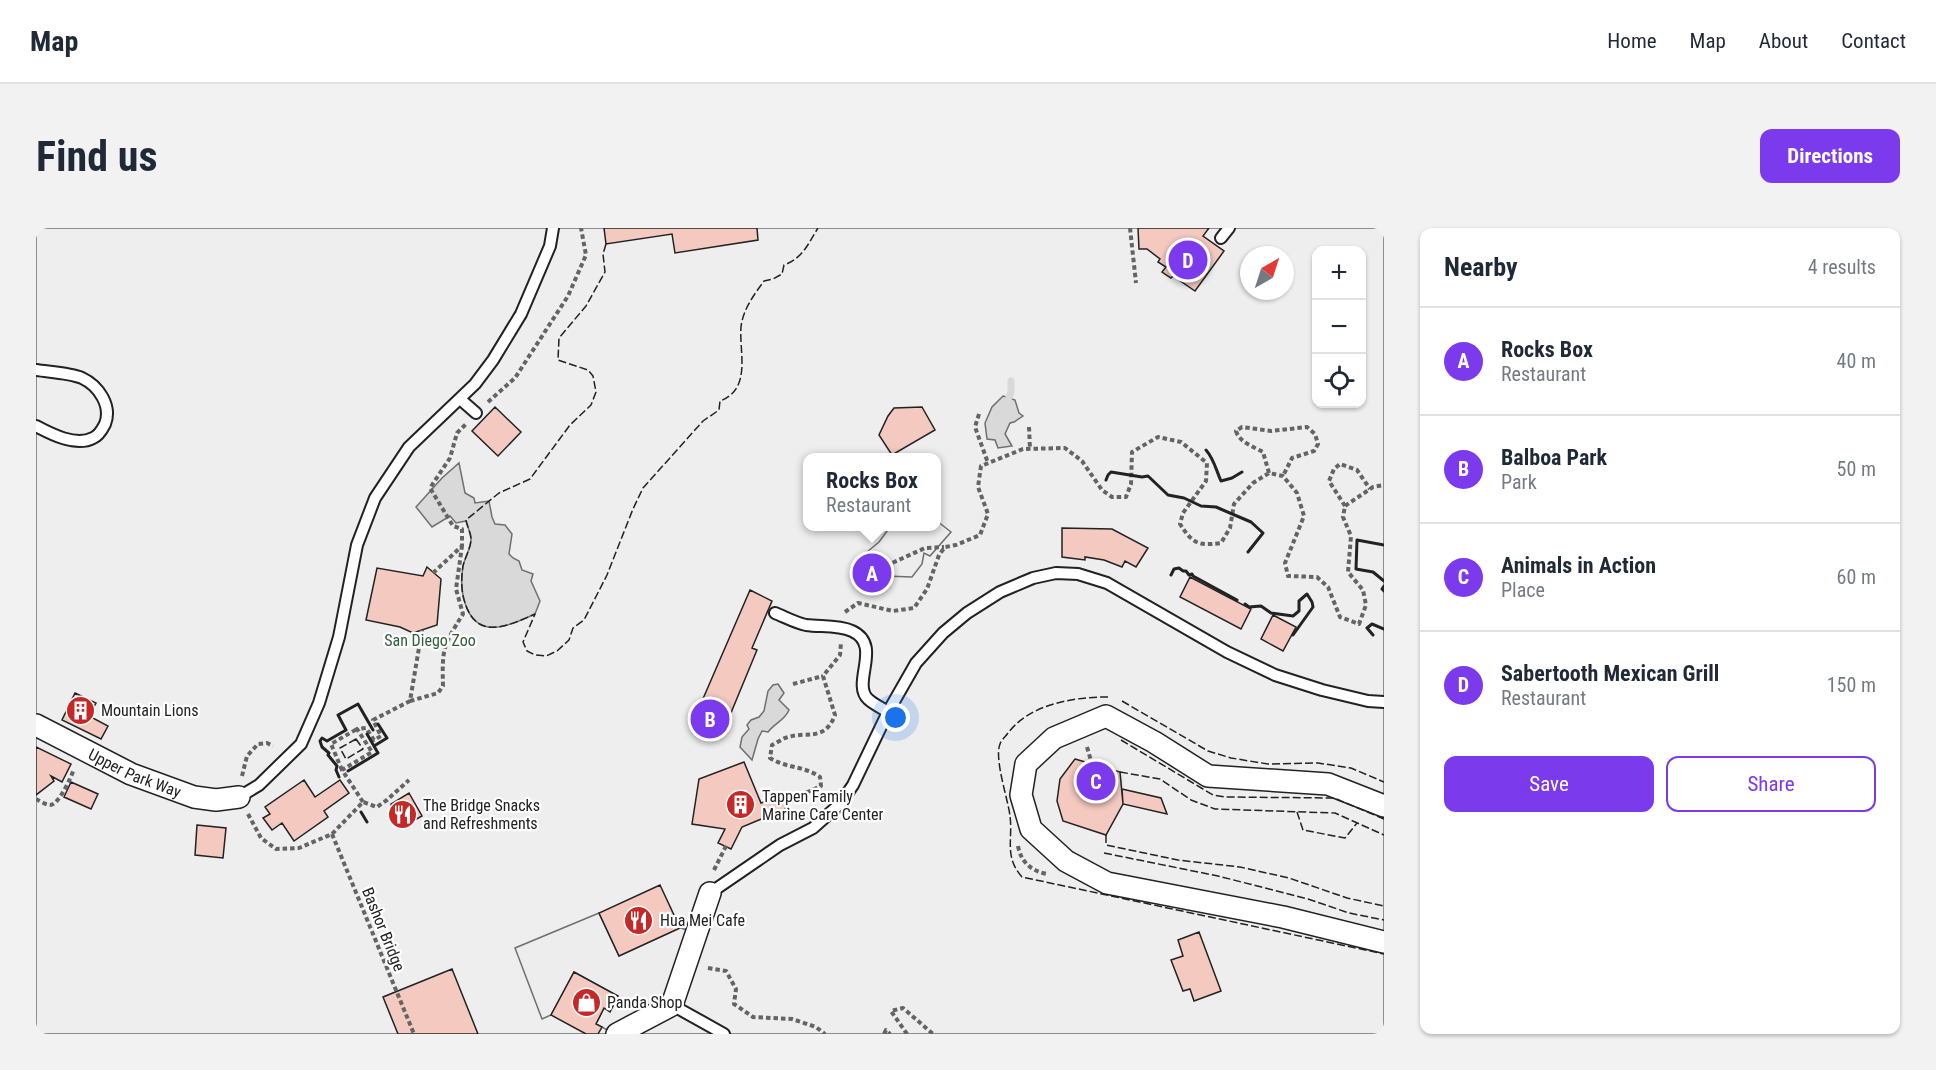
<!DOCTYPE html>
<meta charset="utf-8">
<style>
:root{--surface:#fff;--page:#f2f2f3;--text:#1f2937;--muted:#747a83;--line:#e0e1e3;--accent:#7c3aed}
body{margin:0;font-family:"Roboto Condensed",sans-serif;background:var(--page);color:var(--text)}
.controls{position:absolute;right:18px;top:18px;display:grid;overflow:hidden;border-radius:12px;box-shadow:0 2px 4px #0004}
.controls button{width:54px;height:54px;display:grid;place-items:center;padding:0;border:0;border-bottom:2px solid var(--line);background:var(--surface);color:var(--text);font:30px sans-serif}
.compass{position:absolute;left:1204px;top:18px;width:54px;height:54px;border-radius:50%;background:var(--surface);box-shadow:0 2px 4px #0004;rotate:39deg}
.you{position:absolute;left:860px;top:490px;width:21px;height:21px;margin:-15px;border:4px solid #fff;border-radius:50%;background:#1a73e8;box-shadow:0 0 0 9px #1a73e833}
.badge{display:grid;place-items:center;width:39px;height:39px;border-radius:50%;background:var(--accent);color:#fff;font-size:20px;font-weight:700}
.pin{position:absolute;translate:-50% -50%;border:3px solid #fff;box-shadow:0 2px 6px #0006}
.popup{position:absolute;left:767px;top:225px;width:138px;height:78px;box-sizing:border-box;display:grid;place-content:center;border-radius:12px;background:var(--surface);filter:drop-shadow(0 2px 4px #0005);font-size:20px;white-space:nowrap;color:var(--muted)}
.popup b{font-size:22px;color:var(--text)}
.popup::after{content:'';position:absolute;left:50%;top:100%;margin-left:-12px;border:12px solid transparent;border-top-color:var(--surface)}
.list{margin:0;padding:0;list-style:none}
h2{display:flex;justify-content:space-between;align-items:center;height:78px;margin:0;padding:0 24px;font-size:26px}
h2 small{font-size:20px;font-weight:400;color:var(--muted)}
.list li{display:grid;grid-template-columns:39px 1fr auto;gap:18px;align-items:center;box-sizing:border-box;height:108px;padding:0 24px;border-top:2px solid var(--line)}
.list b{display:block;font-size:22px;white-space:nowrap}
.list p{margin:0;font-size:20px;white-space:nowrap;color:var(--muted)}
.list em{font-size:20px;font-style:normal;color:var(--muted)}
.actions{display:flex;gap:12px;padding:18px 24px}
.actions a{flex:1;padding:14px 0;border:2px solid var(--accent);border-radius:12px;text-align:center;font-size:21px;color:var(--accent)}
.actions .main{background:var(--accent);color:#fff}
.icon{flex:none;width:33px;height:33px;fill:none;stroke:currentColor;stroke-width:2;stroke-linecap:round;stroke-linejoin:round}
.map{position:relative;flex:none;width:1348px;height:806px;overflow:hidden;border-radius:12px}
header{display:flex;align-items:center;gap:36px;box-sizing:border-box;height:84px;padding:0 30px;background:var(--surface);border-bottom:2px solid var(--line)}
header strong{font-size:28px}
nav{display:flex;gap:33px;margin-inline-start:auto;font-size:21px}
.intro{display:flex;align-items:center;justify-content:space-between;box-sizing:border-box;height:144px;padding:0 36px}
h1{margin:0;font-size:42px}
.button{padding:15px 27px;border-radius:12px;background:var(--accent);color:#fff;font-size:21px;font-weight:700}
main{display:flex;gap:36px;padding:0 36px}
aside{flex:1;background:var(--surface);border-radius:12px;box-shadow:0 2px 4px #0004}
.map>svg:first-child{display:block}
</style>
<header>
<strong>Map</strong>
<nav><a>Home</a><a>Map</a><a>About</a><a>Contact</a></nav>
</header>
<div class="intro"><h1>Find us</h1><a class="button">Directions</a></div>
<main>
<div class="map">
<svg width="1348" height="806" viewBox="0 0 1348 806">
<rect width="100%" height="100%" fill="#fff"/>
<path fill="#eee" stroke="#6f6f6f" stroke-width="1.5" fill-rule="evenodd" d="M0,0H1348V806H0ZM1280,22H1326V176H1280ZM1213,27H1249V63H1213ZM772,230H900V298H772Z"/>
<path fill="#ededed" stroke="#6f6f6f" stroke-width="1.5" d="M901,293L915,304L894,328L888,325L886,336L876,349L849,348L831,324L843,314L854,299L900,298Z
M563,685L583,728L644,700L660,704L636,777L579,806L560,796L568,780L574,783L582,768L538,744L515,787L506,791L479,720Z"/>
<path fill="#d9d9d9" stroke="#6f6f6f" stroke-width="1.5" d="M967,168L979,172L983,185L987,188L978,194L974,195L969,206L976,218L962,220L959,212L951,211L949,195L956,179Z
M423,235L429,265L438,270L439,275L453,273L456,289L459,296L469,297L476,306L473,326L477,330L483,333L486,342L497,346L495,353L504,373L499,386C472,398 441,413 429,375C425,363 425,351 427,338C429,329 435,320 435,311C435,305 431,298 430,293L420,295L414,288L396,299L380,279L406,250Z
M742,456L748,465L743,472L753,482C749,492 739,495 732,504L726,503L722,511L716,532L704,519L706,509L713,501L711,497L715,492L723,489L728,483L732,463L737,457Z"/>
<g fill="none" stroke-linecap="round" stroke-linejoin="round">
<path stroke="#d9d9d9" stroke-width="7" d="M970,177L975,164V153"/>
</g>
<path fill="#f3c9c0" stroke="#222" stroke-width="1.5" d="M568,0H721L722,12L639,25L636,6L570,16Z
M1102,0H1173L1167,8L1188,23L1159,63L1137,48L1135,50L1126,44L1130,39L1122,34L1124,31L1111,21H1103Z
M459,179L485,204L462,228L436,203Z
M886,179L899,202L856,227L843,207L852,188L858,180Z
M1026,300L1076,301L1112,320L1100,339L1089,333L1086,339L1068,332L1049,329V332L1026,329Z
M831,324L849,348L836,357L819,333Z
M391,339L405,351L401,397L377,405L364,399L330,392L341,340L387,348Z
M1154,349L1215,381L1205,401L1144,369Z
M714,362L736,373L716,420L721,422L692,492L663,480Z
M1237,387L1260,399L1247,423L1225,411Z
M39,465L60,475L53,488L72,498L65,511L26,492Z
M0,519L35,536L26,554L15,548L18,553L0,567Z
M1039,531L1084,544L1087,576L1070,607L1027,593L1021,573L1024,551Z
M708,534L725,575L748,567L752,580L706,599L695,621L682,615L689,601L656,596L663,551Z
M268,552L279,569L304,552L313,565L288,583L292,589L258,613L246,595L236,602L227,590L234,586L229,579Z
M35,554L62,566L55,581L28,569Z
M1086,561L1125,570L1131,586L1087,576Z
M373,565L386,588L368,598L359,590L355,576Z
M161,597L190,600L187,630L159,627Z
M624,657L644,700L583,728L563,685Z
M1163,704L1185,763L1158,773L1154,761L1147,763L1135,732L1147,728L1142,712Z
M416,741L442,806H362L347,769Z
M538,744L582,768L574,784L568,780L560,796L566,799L562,806H550L515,787Z"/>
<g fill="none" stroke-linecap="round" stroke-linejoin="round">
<defs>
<path id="lane" d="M1185,10L1193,0
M0,142C13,144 34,145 46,150C63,158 76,178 69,196C67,200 62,208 57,210C40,219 15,206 0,198
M424,171L440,185
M739,385C749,389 760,395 770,397C785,399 802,397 816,403C847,417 815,455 832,471C837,476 846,480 852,484
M203,569L223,557L265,516L283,475L303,409L321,317L339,270L373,219L439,156L457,132L485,86L514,18L517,0
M674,665L744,617L777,600L804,576L817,557L852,484L880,435L907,405L931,385L964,364L997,350L1020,345L1042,346L1071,355L1191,424L1239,447L1286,462L1332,473L1348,474
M636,777L688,806"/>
<g id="street">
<path id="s1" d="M0,497L95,546L158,569L180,572L203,569"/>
<path d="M1348,578L1292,556L1172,548L1118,514L1070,488L1018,510L990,536L985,567L995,601L1030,633L1071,655L1247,689L1348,714"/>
<path d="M581,806L636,777L674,665"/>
</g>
</defs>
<use href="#lane" stroke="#222" stroke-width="14"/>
<use href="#street" stroke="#222" stroke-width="24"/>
<path stroke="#646464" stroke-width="4" stroke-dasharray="4.5 3" stroke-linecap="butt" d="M1094,0L1100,55
M452,174L479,150L532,68L550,27L545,0
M943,186L939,199L952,235
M993,199L994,221
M1233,245L1227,224C1218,219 1203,214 1200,203L1206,199L1235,203L1271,199L1279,206L1282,216L1278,223L1256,230L1247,248
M1309,278L1293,253L1298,241L1304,236L1321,242L1334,261
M843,341L889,320L908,319
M397,345L426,318V301L417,298L394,260L414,230L421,205L430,196
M809,384L822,375L857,383L878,380L891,361L903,327L909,319L920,317L944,307L952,286L942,259L945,238L987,221L1029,220L1046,233L1066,262L1076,269H1090L1095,256L1096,224L1122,209L1145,214L1171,235L1170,253L1147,285L1144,296C1157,316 1162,318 1185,315L1194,300L1198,276L1217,255L1233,245L1247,248L1261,265L1268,288L1249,335L1252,348L1281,349L1292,359L1304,389L1323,396L1330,377L1327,362L1312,344L1315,308L1307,289L1309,278L1337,259L1348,257
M757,456L787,448
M374,473L402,465L407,458C406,420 407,418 427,386L420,361L426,318
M1051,519L1056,536
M306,542L295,516L321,501
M206,548L211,528L222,516L231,515L237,518
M0,571C4,573 10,577 14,577C23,577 35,549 38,541
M327,574L306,542L336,524L321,501L330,500L338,512L345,508L337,492L374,473L386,402
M750,574L785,558L784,549C769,538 749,540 734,530L736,517C740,515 745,512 749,510C771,502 788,515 799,487L787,448L804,427L805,415
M212,586L225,610L240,621L263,620L296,606L327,574L341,579L351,572L373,552
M296,606L378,806
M982,618C985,634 995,643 1011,646
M678,642L690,618
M672,740L690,743L700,761L698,776L717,789L756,791L780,799L789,806
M848,806L850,802L854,806
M871,806L855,783L867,780L897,806"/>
<use href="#lane" stroke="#fff" stroke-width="10"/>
<use href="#street" stroke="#fff" stroke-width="21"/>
<path stroke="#222" stroke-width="1.5" stroke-dasharray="8 3" stroke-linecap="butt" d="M570,16L567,26L569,44L550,78L523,110L522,132L552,142L557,148L560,164L555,177L534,197L494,251L463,265L430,292C431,298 435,305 435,311C435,320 429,329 427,338C425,350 425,363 429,375C441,413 472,398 499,386L487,414L491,423L499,427L510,428L521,423L533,412L537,400L548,392L571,347L597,281L607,260L667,193L683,182L684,173C716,161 703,125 705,99C707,81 718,67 728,53L737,51L746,46L748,37C767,30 772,16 782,0
M1072,469C1037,469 994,476 972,505C970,508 965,512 964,516C958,531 972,571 974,588C977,612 968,629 986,649L1348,726
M1086,473L1172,523L1195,530L1232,536L1282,535L1315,540L1348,554
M320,511L327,521L310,531L304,520Z
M1085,512L1177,567L1190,569L1298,570L1348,591
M1084,544L1124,551L1155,572L1179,581L1299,585L1348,607
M1261,584L1267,602L1309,610L1321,595
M1070,607V617L1142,632L1204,639L1253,650L1311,670L1348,678
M1068,625L1182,648L1272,671L1313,685L1348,692"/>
<path stroke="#222" stroke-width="3" d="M1170,222C1178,231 1180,242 1185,253L1196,250L1206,244
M1070,252L1072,247L1075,244L1106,249L1112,248L1132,267L1148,270L1165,278L1180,279L1215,294L1227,305L1212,324
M1348,317L1321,312L1320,341L1337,344L1348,353
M1135,347L1138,341L1143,340L1147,343H1150L1153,347L1156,346L1157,348L1201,372
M1348,358L1346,361L1348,363
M1209,376L1213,379L1225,378L1235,385L1257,388L1263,383V373L1271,366L1276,374L1277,379L1257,407
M1337,407L1331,400L1336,396L1348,401
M338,518L351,510L342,496
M312,543L342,525L331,506
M303,549L300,542L301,538L292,527L293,525L286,519L284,513L286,510L291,513L310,502L302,487L322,476L337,502
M325,584L331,594"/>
</g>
<defs>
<symbol id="building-disc" viewBox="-11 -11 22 22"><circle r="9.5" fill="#c62828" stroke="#fff"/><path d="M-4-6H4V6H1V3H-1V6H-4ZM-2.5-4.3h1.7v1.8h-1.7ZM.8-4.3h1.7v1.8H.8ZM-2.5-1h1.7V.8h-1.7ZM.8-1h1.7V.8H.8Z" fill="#fff"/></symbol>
<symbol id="restaurant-disc" viewBox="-11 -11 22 22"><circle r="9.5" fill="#c62828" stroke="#fff"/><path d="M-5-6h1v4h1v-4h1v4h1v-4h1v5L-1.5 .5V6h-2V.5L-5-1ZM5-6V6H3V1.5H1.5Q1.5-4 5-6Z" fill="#fff"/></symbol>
<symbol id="shop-disc" viewBox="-11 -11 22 22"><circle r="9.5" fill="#c62828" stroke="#fff"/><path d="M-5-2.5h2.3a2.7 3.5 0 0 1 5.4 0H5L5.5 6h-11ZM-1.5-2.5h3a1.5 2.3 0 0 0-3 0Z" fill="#fff"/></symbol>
</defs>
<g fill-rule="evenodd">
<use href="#building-disc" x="28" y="466" width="33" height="33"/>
<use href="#building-disc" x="688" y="560" width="33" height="33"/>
<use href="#restaurant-disc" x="350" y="570" width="33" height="33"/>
<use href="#restaurant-disc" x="586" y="676" width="33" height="33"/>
<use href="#shop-disc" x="534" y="758" width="33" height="33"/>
</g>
<g text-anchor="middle" stroke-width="4.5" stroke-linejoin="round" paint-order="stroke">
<g font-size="16" fill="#2f5e38" stroke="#fff">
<text x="394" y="418">San Diego Zoo</text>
</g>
<g font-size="16" fill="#222" stroke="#fff" text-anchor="start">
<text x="65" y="488">Mountain Lions</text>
<text x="726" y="574">Tappen Family<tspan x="726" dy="18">Marine Care Center</tspan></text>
<text x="387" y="583">The Bridge Snacks<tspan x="387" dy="18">and Refreshments</tspan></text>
<text x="624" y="698">Hua Mei Cafe</text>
<text x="571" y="780">Panda Shop</text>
</g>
<g font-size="16" fill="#222" stroke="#fff">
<text dy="6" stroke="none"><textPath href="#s1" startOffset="110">Upper Park Way</textPath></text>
<text transform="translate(348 701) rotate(68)" y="6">Bashor Bridge</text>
</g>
</g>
</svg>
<div class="controls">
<button>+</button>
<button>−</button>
<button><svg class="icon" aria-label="locate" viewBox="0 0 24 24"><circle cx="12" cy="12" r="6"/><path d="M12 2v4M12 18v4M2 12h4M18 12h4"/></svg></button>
</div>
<svg class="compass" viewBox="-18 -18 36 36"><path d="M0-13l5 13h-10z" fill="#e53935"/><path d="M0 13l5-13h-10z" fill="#747a83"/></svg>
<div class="you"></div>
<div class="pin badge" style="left:836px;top:345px">A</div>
<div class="popup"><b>Rocks Box</b>Restaurant</div>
<div class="pin badge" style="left:674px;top:491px">B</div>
<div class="pin badge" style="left:1060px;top:553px">C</div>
<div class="pin badge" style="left:1152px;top:32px">D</div>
</div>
<aside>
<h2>Nearby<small>4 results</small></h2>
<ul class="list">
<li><span class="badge">A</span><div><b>Rocks Box</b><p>Restaurant</p></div><em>40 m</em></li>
<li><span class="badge">B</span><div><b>Balboa Park</b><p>Park</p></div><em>50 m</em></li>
<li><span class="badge">C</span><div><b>Animals in Action</b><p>Place</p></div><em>60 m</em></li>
<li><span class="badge">D</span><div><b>Sabertooth Mexican Grill</b><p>Restaurant</p></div><em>150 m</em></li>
</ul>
<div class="actions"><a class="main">Save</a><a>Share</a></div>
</aside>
</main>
